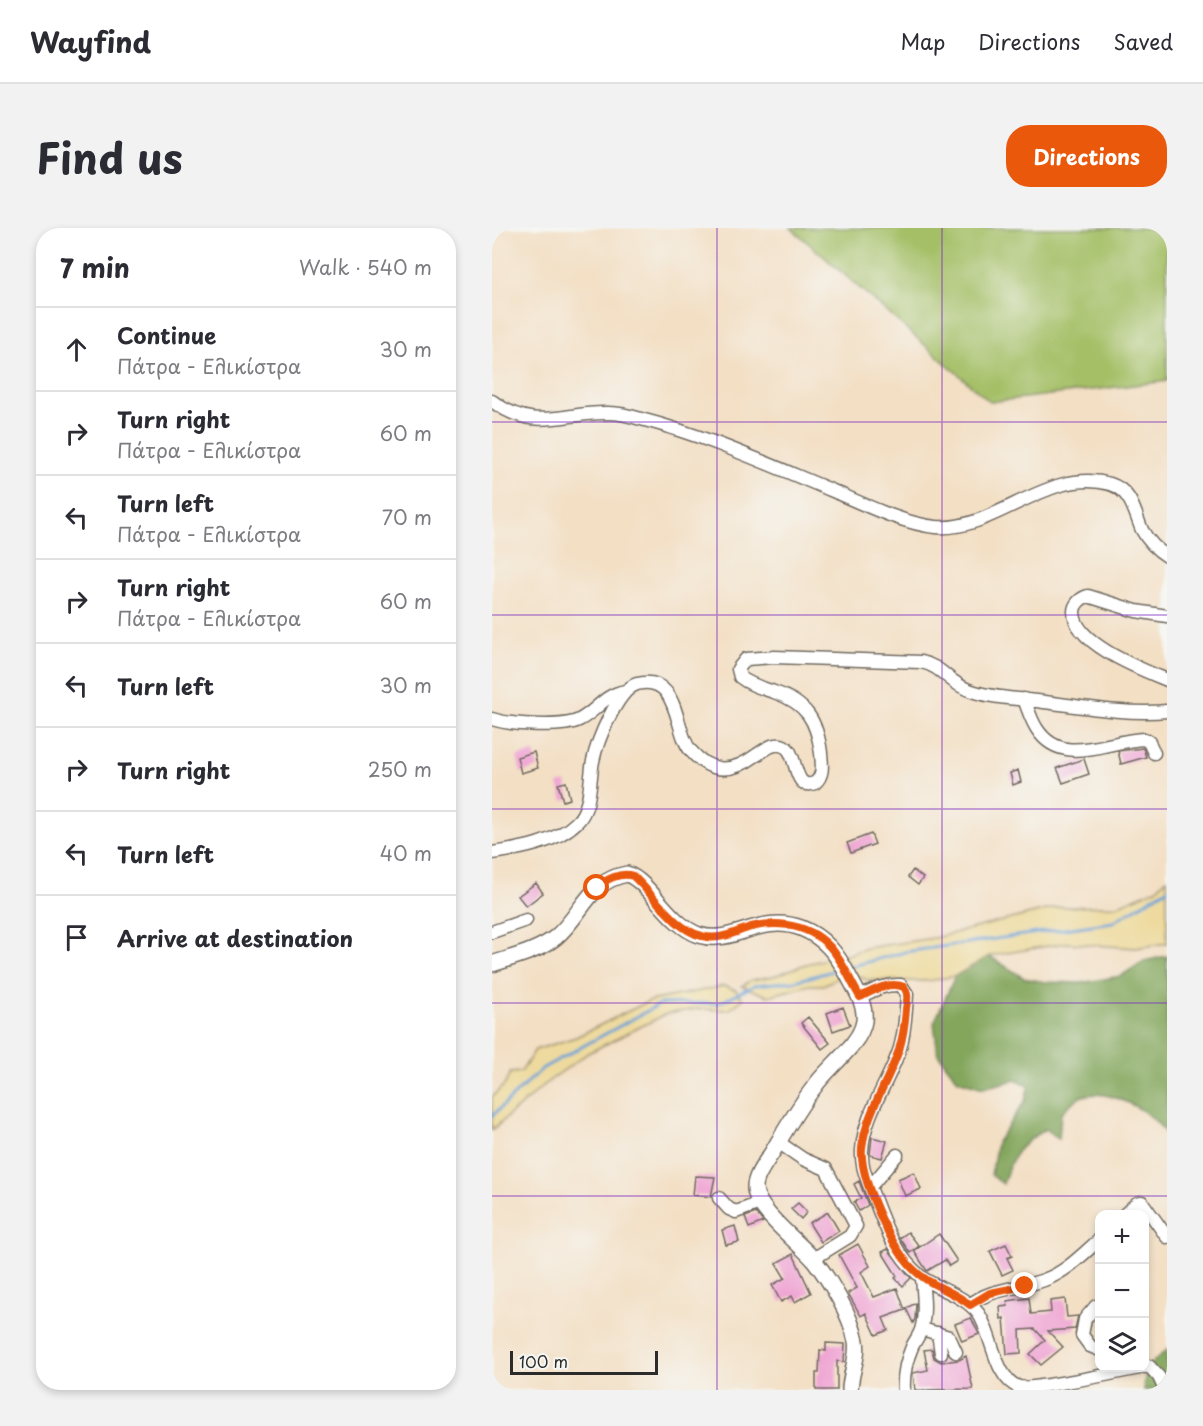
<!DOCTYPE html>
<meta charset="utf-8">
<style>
:root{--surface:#fff;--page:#f2f2f3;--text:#2b2b33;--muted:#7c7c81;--line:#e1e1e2;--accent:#ea580c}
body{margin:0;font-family:"Playpen Sans",sans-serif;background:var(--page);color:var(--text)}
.controls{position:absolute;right:18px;bottom:18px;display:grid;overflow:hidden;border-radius:12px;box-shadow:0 3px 9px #0003}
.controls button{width:54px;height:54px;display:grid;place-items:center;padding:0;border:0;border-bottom:2px solid var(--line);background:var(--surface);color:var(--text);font:30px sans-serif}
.scale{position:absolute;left:18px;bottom:15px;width:148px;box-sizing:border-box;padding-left:6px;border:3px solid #2b2b2b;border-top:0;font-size:16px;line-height:21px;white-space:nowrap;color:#2b2b2b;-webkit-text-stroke:4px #f6f6f2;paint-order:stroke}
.stop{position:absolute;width:18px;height:18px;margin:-14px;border:4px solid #ea580c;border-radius:50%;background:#fff}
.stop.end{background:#ea580c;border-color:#fff;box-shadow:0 2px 6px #0008}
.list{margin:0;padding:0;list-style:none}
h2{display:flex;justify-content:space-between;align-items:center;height:78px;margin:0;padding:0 24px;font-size:26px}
h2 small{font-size:20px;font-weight:400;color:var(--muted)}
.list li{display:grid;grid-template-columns:39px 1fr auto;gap:18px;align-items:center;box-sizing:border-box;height:84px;padding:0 24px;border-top:2px solid var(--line)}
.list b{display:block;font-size:22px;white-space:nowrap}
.list p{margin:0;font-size:20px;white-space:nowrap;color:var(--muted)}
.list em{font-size:20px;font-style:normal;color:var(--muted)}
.icon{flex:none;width:33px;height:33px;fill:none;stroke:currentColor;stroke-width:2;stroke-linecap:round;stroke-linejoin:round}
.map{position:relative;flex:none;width:675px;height:1162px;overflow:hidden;border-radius:24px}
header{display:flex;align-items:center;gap:36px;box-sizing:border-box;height:84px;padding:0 30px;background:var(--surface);border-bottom:2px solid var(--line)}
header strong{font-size:28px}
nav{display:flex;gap:33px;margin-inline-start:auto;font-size:21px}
.intro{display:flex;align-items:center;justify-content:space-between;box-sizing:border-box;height:144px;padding:0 36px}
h1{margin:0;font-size:42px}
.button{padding:15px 27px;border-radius:24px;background:var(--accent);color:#fff;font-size:21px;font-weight:700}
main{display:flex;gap:36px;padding:0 36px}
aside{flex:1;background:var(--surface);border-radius:24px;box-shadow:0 3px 9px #0003}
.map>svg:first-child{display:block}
</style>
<header>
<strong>Wayfind</strong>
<nav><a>Map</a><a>Directions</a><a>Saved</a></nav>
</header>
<div class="intro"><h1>Find us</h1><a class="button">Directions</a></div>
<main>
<aside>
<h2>7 min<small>Walk · 540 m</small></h2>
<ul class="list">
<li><svg class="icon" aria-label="ahead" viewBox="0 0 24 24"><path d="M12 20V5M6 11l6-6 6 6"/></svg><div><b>Continue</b><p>Πάτρα - Ελικίστρα</p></div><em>30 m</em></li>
<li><svg class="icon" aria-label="right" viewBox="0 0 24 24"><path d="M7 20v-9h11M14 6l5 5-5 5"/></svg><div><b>Turn right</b><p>Πάτρα - Ελικίστρα</p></div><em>60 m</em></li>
<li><svg class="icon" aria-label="left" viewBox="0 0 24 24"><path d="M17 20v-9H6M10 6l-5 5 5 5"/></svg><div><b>Turn left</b><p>Πάτρα - Ελικίστρα</p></div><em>70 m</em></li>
<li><svg class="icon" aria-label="right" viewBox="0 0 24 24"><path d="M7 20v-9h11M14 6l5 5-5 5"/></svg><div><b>Turn right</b><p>Πάτρα - Ελικίστρα</p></div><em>60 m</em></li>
<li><svg class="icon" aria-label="left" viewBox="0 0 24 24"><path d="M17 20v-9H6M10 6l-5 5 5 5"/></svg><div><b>Turn left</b></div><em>30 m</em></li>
<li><svg class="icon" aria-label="right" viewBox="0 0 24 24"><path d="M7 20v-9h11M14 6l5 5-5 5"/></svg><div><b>Turn right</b></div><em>250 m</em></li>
<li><svg class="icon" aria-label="left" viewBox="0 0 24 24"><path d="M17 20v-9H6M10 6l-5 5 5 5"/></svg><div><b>Turn left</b></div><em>40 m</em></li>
<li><svg class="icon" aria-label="arrive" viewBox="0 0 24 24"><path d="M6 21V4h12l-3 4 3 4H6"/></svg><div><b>Arrive at destination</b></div></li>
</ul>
</aside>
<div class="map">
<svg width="675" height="1162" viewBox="0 0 675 1162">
<rect width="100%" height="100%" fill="#f6f6f2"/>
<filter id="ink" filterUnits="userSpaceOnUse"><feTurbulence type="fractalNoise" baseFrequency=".0167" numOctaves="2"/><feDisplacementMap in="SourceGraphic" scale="12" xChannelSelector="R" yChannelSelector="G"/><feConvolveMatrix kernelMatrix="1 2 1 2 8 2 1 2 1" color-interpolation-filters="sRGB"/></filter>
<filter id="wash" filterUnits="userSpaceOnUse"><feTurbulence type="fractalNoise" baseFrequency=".008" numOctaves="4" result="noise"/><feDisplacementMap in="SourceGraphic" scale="24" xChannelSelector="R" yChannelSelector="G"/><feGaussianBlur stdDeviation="1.35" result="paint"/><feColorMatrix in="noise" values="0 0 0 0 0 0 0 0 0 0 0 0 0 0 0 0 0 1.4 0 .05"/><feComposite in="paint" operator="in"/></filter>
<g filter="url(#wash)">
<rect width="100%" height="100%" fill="#f3dfc4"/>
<path fill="#a4bf66" stroke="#687548" stroke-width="1.5" d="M299,0H675V153L498,174Z"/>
<path fill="#83a65b" stroke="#576843" stroke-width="1.5" d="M497,728L532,750L553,754L589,755L629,748L652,733L675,728V908C662,884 619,860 591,868C583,870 575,880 569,885L567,911L553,901C527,918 520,926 511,956L499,947L505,914L533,873L537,857L523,852L491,860L466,852L446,826L442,795L463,748Z
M675,1122V1162H652C651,1143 660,1133 675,1122Z"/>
<path fill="#eeda9e" stroke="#8c8264" stroke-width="1.5" d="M675,651V715L644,720L574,715L497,728L463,748L436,753L376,752L361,746L352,728L374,720L442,710L567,679L624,678L664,661Z
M339,730L348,749L331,757H317L276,768L250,758L259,752L282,748L314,736Z
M232,758L244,762L251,771L237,782L204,781L174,786L96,825L57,853L0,902V869L13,856L18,845L29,844L43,822L84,809L157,773Z"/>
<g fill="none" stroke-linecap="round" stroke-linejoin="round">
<path stroke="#67a0d6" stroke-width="3" d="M357,739L413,724L621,694L675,661
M0,888L51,840L168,776L227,775L263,757L303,753L348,741"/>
</g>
<g id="blocks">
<path fill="#efa4d3" d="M651,520L654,529L629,536L626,523Z
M42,524L46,540L29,545L25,529Z
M592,531L597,546L571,555L565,540Z
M526,542L529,554L521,557L518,545Z
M74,554L78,571L71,573L66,556Z
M379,606L383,616L359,625L355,615Z
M421,642L431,650L426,657L416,649Z
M44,655L51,665L34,678L26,668Z
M351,779L358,797L341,803L335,785Z
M316,789L338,815L330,821L309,795Z
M380,909L395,913L390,930L378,927Z
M422,944L429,961L413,968L406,951Z
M203,948L223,949L219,969L201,967Z
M367,953L376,977L367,983L362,974L369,970L362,956Z
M306,975L315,984L309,991L299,981Z
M336,984L347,1003L329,1014L317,995Z
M264,985L271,994L257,1000L253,989Z
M243,998L247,1014L234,1017L230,1002Z
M416,1004L427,1018L418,1025L408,1010Z
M447,1006L465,1033L457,1038L453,1032L435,1043L422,1023Z
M366,1016L378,1038L369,1044L382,1069L405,1060L413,1082L391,1090L396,1102L384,1107L374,1085L369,1088L356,1065L365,1060L347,1027Z
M514,1016L520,1028L515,1030L521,1042L510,1047L498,1023Z
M396,1021L419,1050L411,1058L403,1050L405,1048L390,1024Z
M301,1026L319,1065L303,1074L300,1068L289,1074L280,1057L293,1050L284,1035Z
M537,1070L539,1086L559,1084L558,1073L573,1071L575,1089L586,1088L583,1101L556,1103L571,1119L549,1137L538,1126L553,1112L543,1101L528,1102L529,1125L515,1126L512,1090L509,1091L508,1079L516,1078L515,1073Z
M424,1075L423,1091L421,1095L414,1080Z
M479,1090L487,1106L470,1113L463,1096Z
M334,1115L353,1116L352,1134L345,1133V1162H324V1145H327L328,1122L334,1123Z
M440,1121L442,1130L449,1134L467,1132L474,1128L481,1161L423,1162L421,1145L436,1142L432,1122Z"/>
</g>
</g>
<g filter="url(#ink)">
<use href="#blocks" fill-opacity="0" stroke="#716a61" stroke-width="1.5"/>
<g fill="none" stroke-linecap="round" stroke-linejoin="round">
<defs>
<path id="minor" d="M0,173C44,206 72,183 118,185C129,185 139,188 149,191C215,208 278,237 341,263C371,276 412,296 444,299C503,304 556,238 618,256C640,263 642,284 650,302C656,313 665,322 675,328
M675,388L644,383L596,368C589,370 582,376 582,384C582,416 651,442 675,452
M532,471C536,481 539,492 545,501C570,540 615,512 652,511L657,514L662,525
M0,491C18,497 71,500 87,492C106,482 111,467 134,463
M0,625C28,621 64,615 85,594C100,579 97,553 101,533C105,514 125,462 145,456C188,445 182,504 199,523C219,546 240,545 263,528C270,524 276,518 283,517C310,512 296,565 323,555C332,547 330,537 329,525C325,492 314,475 282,464C270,460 258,457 248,449L246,441L254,431L282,429L429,434C450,438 457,455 477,462C498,470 523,470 545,473C587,478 633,487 675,483
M0,704L34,692
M368,769C382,762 393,756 409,757L415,766C414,784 413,803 408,820C397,854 372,886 370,922C369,938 374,948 379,962C391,993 401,1025 428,1048C446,1062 471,1066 486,1085C500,1103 502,1151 527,1159C543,1162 627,1144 648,1140
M286,914L311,931L334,941L364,998L358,1008L321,1031
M378,959L405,927
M227,970L237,981L244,984L268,975
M633,986L645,975L650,974L675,1009
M478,1077C498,1060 527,1061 552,1052C574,1044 590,1027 608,1011
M604,1078L593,1091L590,1107L598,1118L608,1122
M430,1101L457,1109L464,1124
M446,1105L449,1125
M652,1139L657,1138L667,1149L673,1162
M412,1162C411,1147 414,1133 420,1119C423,1112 429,1106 430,1098C434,1082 431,1065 430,1049"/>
<path id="major" d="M0,736C21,729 47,723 64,709C91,686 96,653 135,646C158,654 177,697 207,707C239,718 268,685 309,700C332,709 345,726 356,747C363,761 374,776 372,793C369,816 336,839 323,858C307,878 294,901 281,923C275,933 263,947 263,959C262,981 308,1015 322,1032C339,1054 358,1085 364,1113C367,1129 358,1146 358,1162"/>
</defs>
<use href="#minor" stroke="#716a61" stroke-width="15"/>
<use href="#major" stroke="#716a61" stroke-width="18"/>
<use href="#minor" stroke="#fff" stroke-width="12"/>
<use href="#major" stroke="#fff" stroke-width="15"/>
</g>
</g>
<g fill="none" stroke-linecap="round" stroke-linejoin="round" filter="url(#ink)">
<path stroke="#ea580c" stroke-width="8" d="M105,660C114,651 128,644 141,648C161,666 183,702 210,708C228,713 242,704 259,699C291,691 326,699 345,728C354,741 360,756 368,769C382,762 397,753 412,759C417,766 415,773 414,781C413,795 411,809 407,822C396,854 374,885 370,920C367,950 399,1018 420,1040C436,1057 460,1062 478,1077L498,1065L533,1058"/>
</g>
<path fill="none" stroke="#7b2cbf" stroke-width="1.5" stroke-opacity="0.55" d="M225,0V1162M450,0V1162M0,194H675M0,387H675M0,581H675M0,775H675M0,968H675"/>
</svg>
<div class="controls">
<button>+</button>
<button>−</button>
<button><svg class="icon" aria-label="layers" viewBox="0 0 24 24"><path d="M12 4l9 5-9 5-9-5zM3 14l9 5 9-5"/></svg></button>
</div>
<div class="scale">100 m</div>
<div class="stop" style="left:105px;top:660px"></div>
<div class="stop end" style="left:533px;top:1058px"></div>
</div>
</main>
